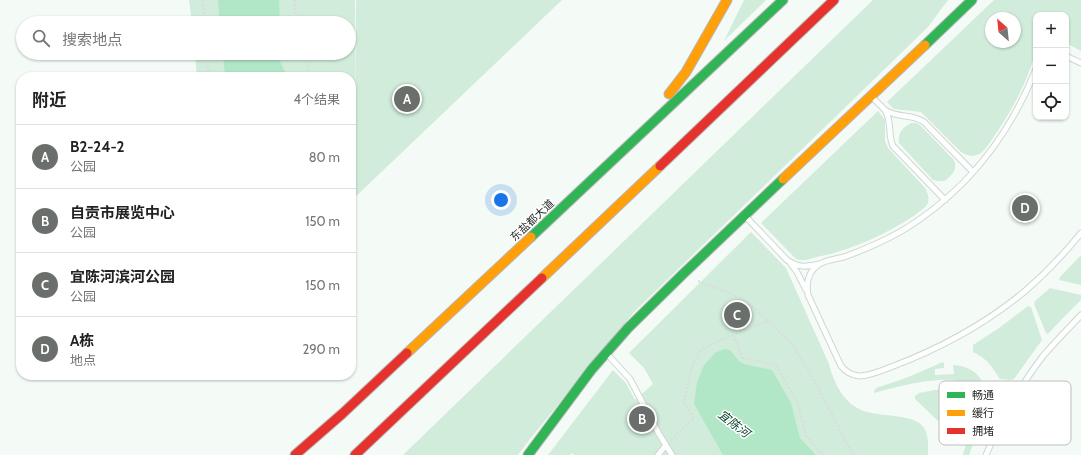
<!DOCTYPE html>
<html lang="zh">
<meta charset="utf-8">
<style>
:root{--surface:#fff;--page:#f2f2f2;--text:#222;--muted:#767676;--line:#e0e0e0;--accent:#6a6f6b}
body{margin:0;font-family:Cabin,"Noto Sans SC",sans-serif;background:var(--page);color:var(--text)}
.controls{position:absolute;right:12px;top:12px;display:grid;overflow:hidden;border-radius:8px;box-shadow:0 1px 3px #0004}
.controls button{width:36px;height:36px;display:grid;place-items:center;padding:0;border:0;border-bottom:1px solid var(--line);background:var(--surface);color:var(--text);font:20px sans-serif}
.compass{position:absolute;left:985px;top:12px;width:36px;height:36px;border-radius:50%;background:var(--surface);box-shadow:0 1px 3px #0004;rotate:333deg}
.you{position:absolute;left:501px;top:200px;width:14px;height:14px;margin:-10px;border:3px solid #fff;border-radius:50%;background:#1a73e8;box-shadow:0 0 0 6px #1a73e833}
.badge{display:grid;place-items:center;width:26px;height:26px;border-radius:50%;background:var(--accent);color:#fff;font-size:13px;font-weight:700}
.pin{position:absolute;translate:-50% -50%;border:2px solid #fff;box-shadow:0 1px 4px #0006}
.list{margin:0;padding:0;list-style:none}
h2{display:flex;justify-content:space-between;align-items:center;height:52px;margin:0;padding:0 16px;font-size:17px}
h2 small{font-size:13px;font-weight:400;color:var(--muted)}
.list li{display:grid;grid-template-columns:26px 1fr auto;gap:12px;align-items:center;box-sizing:border-box;height:64px;padding:0 16px;border-top:1px solid var(--line)}
.list b{display:block;font-size:15px;white-space:nowrap}
.list p{margin:0;font-size:13px;white-space:nowrap;color:var(--muted)}
.list em{font-size:13px;font-style:normal;color:var(--muted)}
.icon{flex:none;width:22px;height:22px;fill:none;stroke:currentColor;stroke-width:2;stroke-linecap:round;stroke-linejoin:round}
.map{position:relative;flex:none;width:1081px;height:455px;overflow:hidden}
.search{position:absolute;background:var(--surface);box-shadow:0 1px 3px #0004;left:16px;top:16px;width:340px;height:44px;display:flex;align-items:center;gap:10px;box-sizing:border-box;padding:0 14px;border-radius:22px;color:var(--muted);font-size:15px}
.panel{position:absolute;background:var(--surface);box-shadow:0 1px 3px #0004;left:16px;top:72px;width:340px;height:308px;border-radius:16px}
.map>svg:first-child{display:block}
</style>
<div class="map">
<svg width="1081" height="455" viewBox="0 0 1081 455">
<rect width="100%" height="100%" fill="#f4fbf6"/>
<path fill="#d1ecda" fill-rule="evenodd" d="M189,0H355V104L356,0H562L351,201V77H197L195,53H349V23H192Z
M744,0H766L724,41Z
M873,0H948L928,27L635,311L530,439L518,455H403Z
M994,0H1081V51L1066,43V15H1036C1036,26 1038,39 1036,49C1029,80 1011,112 993,138C989,143 985,151 979,154C973,157 967,156 961,152L921,112L894,109L887,102ZM991,18H1015V42H991Z
M878,111L885,120V141L888,148L925,188C928,193 930,200 927,205C924,209 918,212 915,215C885,235 851,250 817,257C810,259 803,262 796,259L761,223Z
M911,123H917L921,126L954,160C958,170 952,175 945,181H937L933,180L899,143C897,134 903,127 911,123Z
M751,232L786,268L829,364C834,384 845,406 867,412C879,415 893,415 906,418C913,419 920,422 924,428C929,435 928,447 928,455H573L572,453L570,455H548L613,370L626,383L635,400L653,384L644,368L629,353Z
M1081,255V285L1059,280L1060,277Z
M1050,288L1081,295V300L1060,321L1048,334L1046,333L1034,304L1035,301Z
M1028,306L1031,307L1042,340L1014,379L1011,380L1000,379C991,366 989,360 973,352V345L999,328Z
M943,362L944,363V368L935,369V375L954,374L953,365C974,366 986,379 986,400L978,398V407L988,409L989,412L976,436L969,455H963C967,441 977,401 969,388C958,369 893,388 874,393V391L876,388L906,378Z
M935,390C942,389 954,388 959,394C964,402 960,432 954,436L950,435L936,419L915,399V396L919,393Z"/>
<path fill="#b1e7c7" d="M218,0H279L280,23H220Z
M223,53H279L278,58L288,77H225Z
M724,349L730,350L739,361L744,364L772,370L791,403L800,438L816,455H723L694,404L697,382L704,365L715,353Z"/>
<g fill="none" stroke-linecap="round" stroke-linejoin="round">
<defs>
<path id="lane" d="M1066,56L1081,63
M1036,69C1008,139 965,193 900,232C882,242 863,250 844,257C836,259 825,260 818,265C808,272 806,284 808,295L841,366C846,372 851,375 859,376C870,376 881,371 891,367C939,349 985,324 1024,292C1045,274 1064,254 1081,233
M873,98L885,110
M945,200L893,146C887,133 893,124 885,110C899,119 911,113 924,122L973,172
M747,218L787,260C799,268 806,267 819,264
M791,264L797,272L806,290
M608,355L630,379L659,434L672,455
M658,455L666,445
M986,455C1001,420 1020,386 1043,356C1055,342 1068,329 1081,315"/>
<path id="fast" d="M925,45L972,0
M531,237L783,0
M528,455L592,369L628,328L682,275L783,179"/>
<path id="slow" d="M669,94L686,72L727,0
M783,179L925,45
M542,278L660,166
M407,353L531,237"/>
<path id="jam" d="M660,166L834,0
M295,455L342,414L407,353
M355,455L542,278"/>
</defs>
<use href="#lane" stroke="#d1d6d2" stroke-width="7"/>
<use href="#fast" stroke="#bab6b9" stroke-width="11"/>
<use href="#slow" stroke="#bab6b9" stroke-width="11"/>
<use href="#jam" stroke="#bab6b9" stroke-width="11"/>
<path stroke="#dadcdb" stroke-width="2" stroke-dasharray="2 2" stroke-linecap="butt" d="M203,0L204,23
M295,0V9L298,23
M207,53L209,77
M305,53L310,77
M698,281L734,295L752,306L768,321L793,345L814,380L853,455
M733,335L743,358L776,365L798,404L806,436L823,455
M671,440L694,418L684,403C688,386 689,367 699,353C704,345 757,325 768,321"/>
<use href="#lane" stroke="#fdfefe" stroke-width="5"/>
<use href="#fast" stroke="#30b455" stroke-width="9"/>
<use href="#slow" stroke="#ff9f0a" stroke-width="9"/>
<use href="#jam" stroke="#e5322d" stroke-width="9"/>
</g>
<g text-anchor="middle" stroke-width="3" stroke-linejoin="round" paint-order="stroke">
<g font-size="11" fill="#1f2320" stroke="#fff">
<text transform="translate(532 220) rotate(-43)" y="4">东盐都大道</text>
</g>
<g font-size="12" font-style="italic" fill="#024026" stroke="#fff">
<text transform="translate(734 424) rotate(38)" y="4">宜陈河</text>
</g>
</g>
<rect x="939" y="381" width="132" height="64" rx="6" fill="#fff" stroke="#bcbdbc" stroke-width="1"/>
<rect x="947" y="392" width="18" height="6" fill="#30b455"/>
<rect x="947" y="410" width="18" height="6" fill="#ff9f0a"/>
<rect x="947" y="428" width="18" height="6" fill="#e5322d"/>
<g font-size="11" fill="#1f2320">
<text x="972" y="399">畅通</text>
<text x="972" y="417">缓行</text>
<text x="972" y="435">拥堵</text>
</g>
</svg>
<div class="controls">
<button>+</button>
<button>−</button>
<button><svg class="icon" aria-label="locate" viewBox="0 0 24 24"><circle cx="12" cy="12" r="6"/><path d="M12 2v4M12 18v4M2 12h4M18 12h4"/></svg></button>
</div>
<svg class="compass" viewBox="-18 -18 36 36"><path d="M0-13l5 13h-10z" fill="#e53935"/><path d="M0 13l5-13h-10z" fill="#767676"/></svg>
<div class="you"></div>
<div class="pin badge" style="left:407px;top:99px">A</div>
<div class="pin badge" style="left:642px;top:419px">B</div>
<div class="pin badge" style="left:737px;top:315px">C</div>
<div class="pin badge" style="left:1025px;top:208px">D</div>
<div class="search"><svg class="icon" aria-label="search" viewBox="0 0 24 24"><circle cx="10" cy="10" r="6"/><path d="M15 15l6 6"/></svg>搜索地点</div>
<section class="panel">
<h2>附近<small>4个结果</small></h2>
<ul class="list">
<li><span class="badge">A</span><div><b>B2-24-2</b><p>公园</p></div><em>80 m</em></li>
<li><span class="badge">B</span><div><b>自贡市展览中心</b><p>公园</p></div><em>150 m</em></li>
<li><span class="badge">C</span><div><b>宜陈河滨河公园</b><p>公园</p></div><em>150 m</em></li>
<li><span class="badge">D</span><div><b>A栋</b><p>地点</p></div><em>290 m</em></li>
</ul>
</section>
</div>
